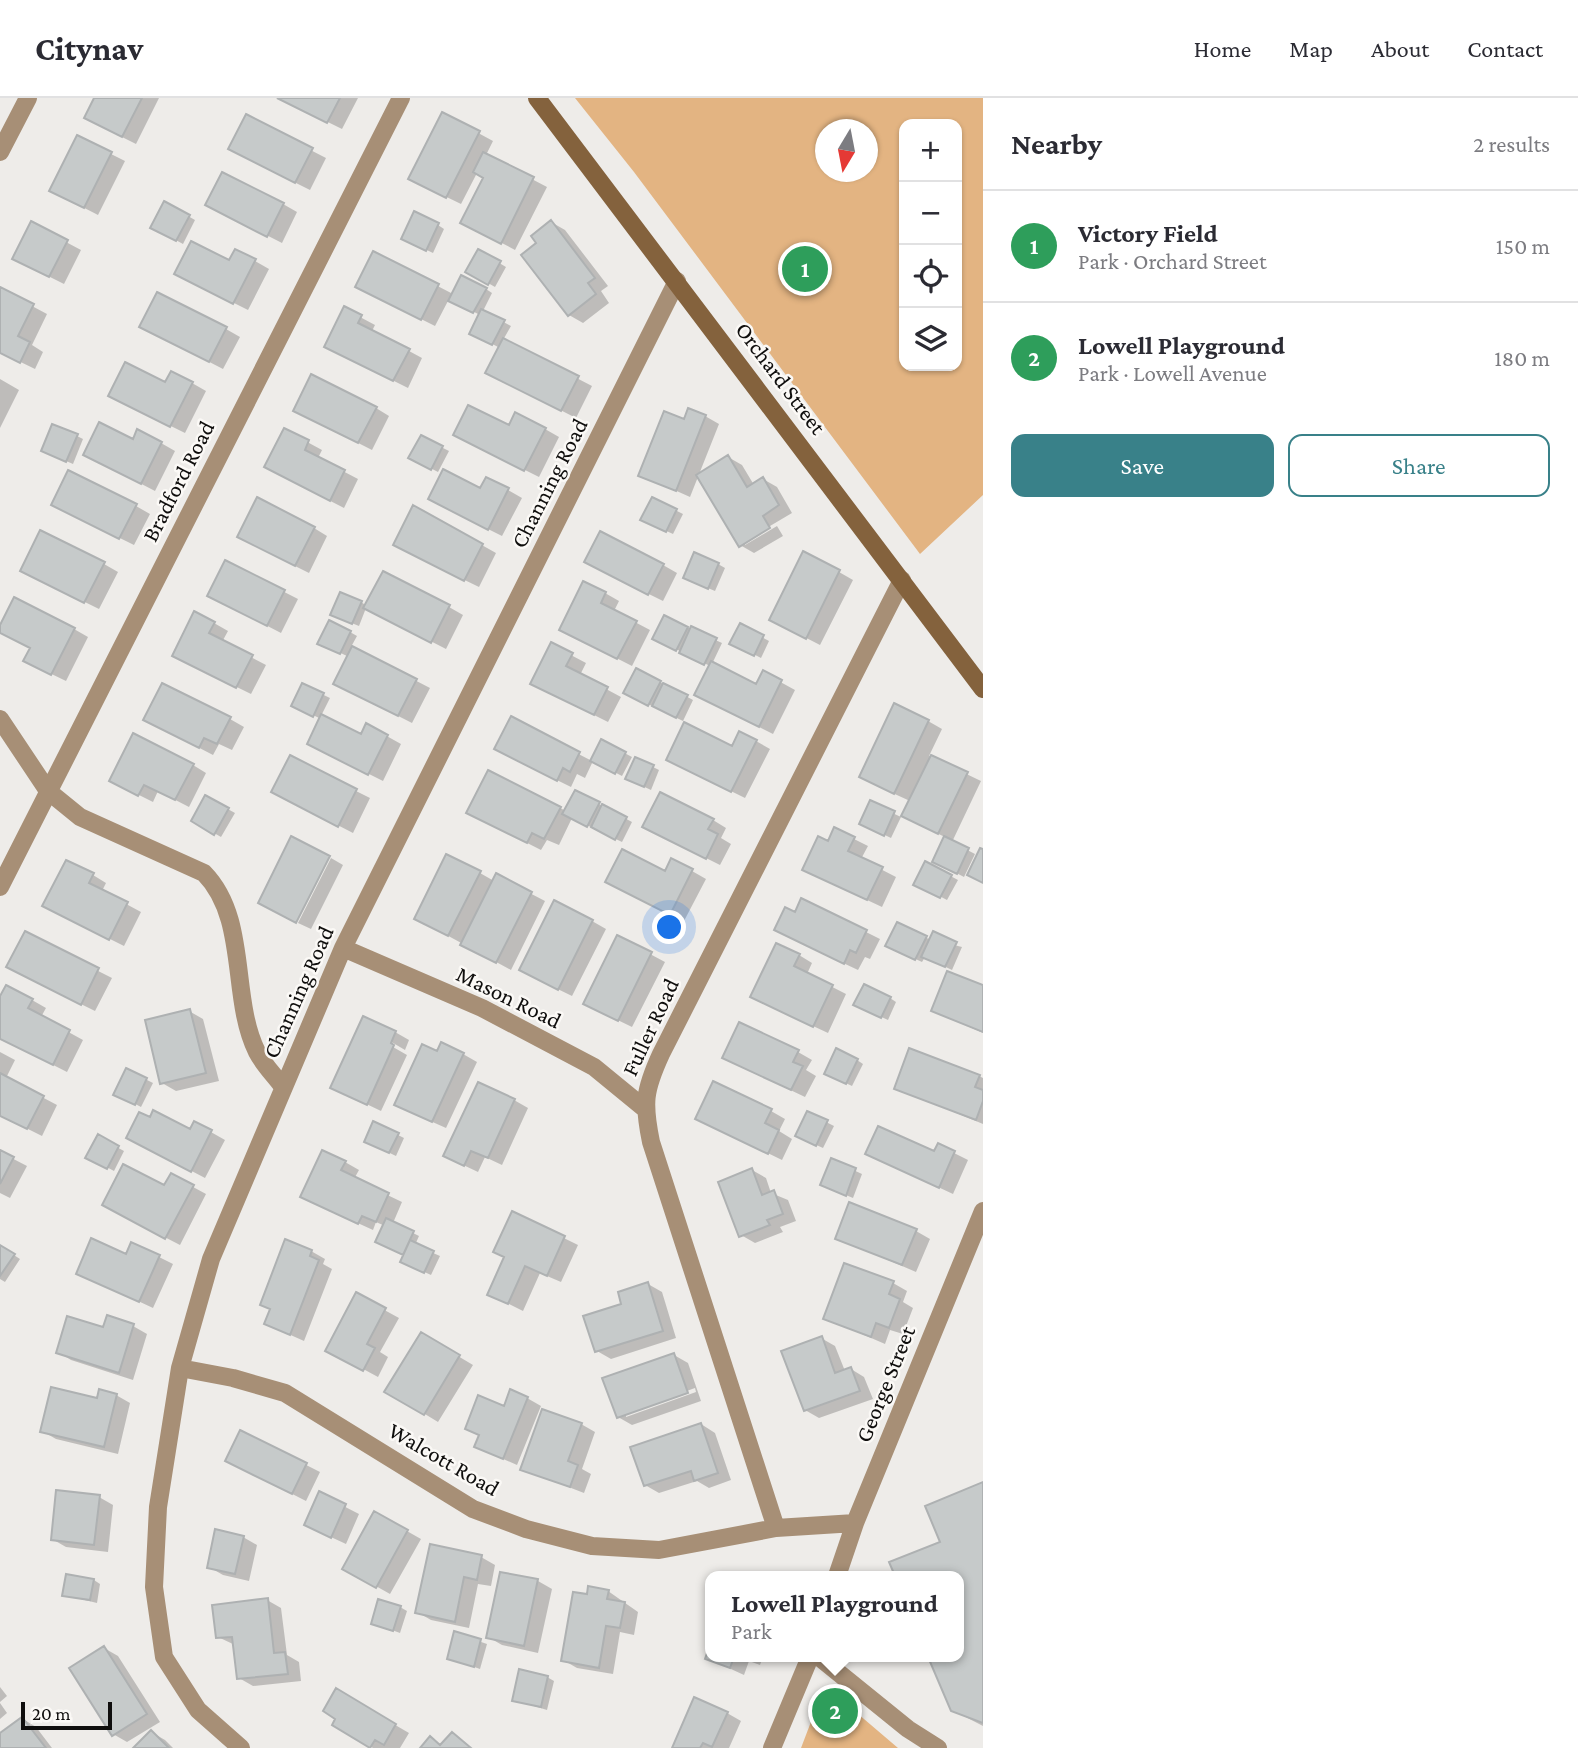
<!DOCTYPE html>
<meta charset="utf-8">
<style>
:root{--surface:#fff;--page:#f2f2f3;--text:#2b2b33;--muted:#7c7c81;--line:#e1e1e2;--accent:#398189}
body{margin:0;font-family:"Crimson Pro",serif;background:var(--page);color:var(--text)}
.controls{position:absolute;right:21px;top:21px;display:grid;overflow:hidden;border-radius:14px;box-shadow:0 2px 5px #0004}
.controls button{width:63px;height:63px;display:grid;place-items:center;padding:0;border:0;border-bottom:2px solid var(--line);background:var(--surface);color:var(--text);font:35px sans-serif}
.compass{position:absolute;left:815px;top:21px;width:63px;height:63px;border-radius:50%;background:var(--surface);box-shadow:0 2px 5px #0004;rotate:190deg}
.scale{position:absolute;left:21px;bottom:18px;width:91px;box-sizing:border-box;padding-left:7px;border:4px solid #0f0e0d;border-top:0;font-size:19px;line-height:24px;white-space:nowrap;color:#0f0e0d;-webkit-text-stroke:5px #fbf9f6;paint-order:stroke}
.you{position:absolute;left:670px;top:830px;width:24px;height:24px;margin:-18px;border:5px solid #fff;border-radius:50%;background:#1a73e8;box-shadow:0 0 0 10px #1a73e833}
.badge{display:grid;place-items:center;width:46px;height:46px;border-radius:50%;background:var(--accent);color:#fff;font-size:23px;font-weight:700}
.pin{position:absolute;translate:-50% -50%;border:4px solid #fff;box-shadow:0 2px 7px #0006}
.popup{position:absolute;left:705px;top:1473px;width:259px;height:91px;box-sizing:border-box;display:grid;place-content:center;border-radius:14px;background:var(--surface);filter:drop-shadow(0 2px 5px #0005);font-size:23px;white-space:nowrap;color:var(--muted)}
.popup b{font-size:26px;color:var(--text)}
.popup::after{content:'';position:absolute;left:50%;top:100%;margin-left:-14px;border:14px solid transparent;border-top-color:var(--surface)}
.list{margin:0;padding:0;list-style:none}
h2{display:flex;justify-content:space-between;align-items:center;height:91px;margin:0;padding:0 28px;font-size:30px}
h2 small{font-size:23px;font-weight:400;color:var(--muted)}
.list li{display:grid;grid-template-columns:46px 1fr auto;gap:21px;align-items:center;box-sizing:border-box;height:112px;padding:0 28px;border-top:2px solid var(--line)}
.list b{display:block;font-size:26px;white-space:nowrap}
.list p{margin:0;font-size:23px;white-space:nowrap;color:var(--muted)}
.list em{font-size:23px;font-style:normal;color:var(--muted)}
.actions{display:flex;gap:14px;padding:21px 28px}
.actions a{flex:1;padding:16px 0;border:2px solid var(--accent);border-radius:14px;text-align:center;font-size:24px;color:var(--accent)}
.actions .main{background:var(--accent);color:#fff}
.icon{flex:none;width:38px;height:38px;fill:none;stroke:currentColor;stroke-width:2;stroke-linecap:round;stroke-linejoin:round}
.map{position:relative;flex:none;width:983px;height:1650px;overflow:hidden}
header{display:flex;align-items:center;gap:42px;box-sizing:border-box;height:98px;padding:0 35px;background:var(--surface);border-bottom:2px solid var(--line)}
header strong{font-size:33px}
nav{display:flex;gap:38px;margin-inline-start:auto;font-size:24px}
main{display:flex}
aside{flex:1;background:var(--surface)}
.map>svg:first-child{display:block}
</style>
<header>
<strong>Citynav</strong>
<nav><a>Home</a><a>Map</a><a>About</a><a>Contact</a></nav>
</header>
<main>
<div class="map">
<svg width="983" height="1650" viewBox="0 0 983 1650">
<rect width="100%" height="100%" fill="#eeece9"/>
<path fill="#e3b482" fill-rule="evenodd" d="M575,0H983V397L920,456L634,74ZM904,26H957V268H904ZM825,32H867V74H825Z
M822,1595L837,1598L898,1650H801Z"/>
<path fill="#0003" fill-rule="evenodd" d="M96,0H159L136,46L100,28Z
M279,0H358L342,31Z
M443,16L493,43L486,57L547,89L515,152L477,132L485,79L477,75L461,106L424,88Z
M246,19L326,60L310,92L244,59Z
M111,56L125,63L98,117L65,100Z
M165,105L195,122L183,146L152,129Z
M283,106L297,114L282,145L221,114Z
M551,124L565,132L608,188L601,193L609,205L583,225L569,217L538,145Z
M32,126L81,152L64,186L28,168Z
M438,127L444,131L433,155L410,144Z
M479,153L506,169L495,189L467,173Z
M374,155L453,196L486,191L492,195L483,213L511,228L503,242L592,288L576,320L501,282L500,250L471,235L480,217L449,201L435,228L371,196Z
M255,163L269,171L248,212L190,183L230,164Z
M0,191L47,216L32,247L43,254L35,271L0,254Z
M345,211L375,227L372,233L422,260L408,290L340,256Z
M226,231L240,239L223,271L155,236Z
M0,281L19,292L0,330Z
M192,285L206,293L185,335L124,305L166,286Z
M376,310L389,318L372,352L309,320Z
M705,318L719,326L690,399L641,377L685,323Z
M510,330L545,331L559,339L539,379L469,344Z
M285,332L322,352L318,360L358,381L344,410L280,377Z
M77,338L83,341L73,366L50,356Z
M421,339L449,353L438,374L411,360Z
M133,343L161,345L175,353L155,393L99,364Z
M728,359L742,367L754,387L763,381L777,389L792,415L745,443V447L777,428L783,438L754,455L740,447Z
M481,392H508L522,400L502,438L444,409Z
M653,401L683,416L673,436L649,425Z
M136,408L150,416L134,447L67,414Z
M414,409L496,455L479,489L409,455Z
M314,430L327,438L309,475L253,447Z
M226,464L298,501L281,535L223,505Z
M104,466L118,474L99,511L36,480Z
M718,466L725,470L715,493L691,483Z
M663,467L677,475L663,503L600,472Z
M839,474L853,482L820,547L785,529Z
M605,495L619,503L614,513L650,532L632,568L575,539Z
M361,504L367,508L449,509L463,517L446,551L366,510L359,528L339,520Z
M665,519L722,545L712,566L757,588L764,575L795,592L773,636L710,604V568L654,540Z
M214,525L228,533L222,544L266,567L251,596L188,565Z
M740,527L769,543L761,560L732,545Z
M0,531H74L88,539L66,583L39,570L32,550Z
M350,534L357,538L351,549L430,590L412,625L349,593V559L326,548Z
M552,547L586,565L580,577L621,599L608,624L546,593Z
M660,584L693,602L683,623L625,595Z
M303,587L330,600L321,618L361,638L367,627L401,646L383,683L323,653L321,621L293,607Z
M230,621L244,629L232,652L219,646L213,657L159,629Z
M511,621L592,663L602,643L632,659L622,678L593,663L585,680L577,676L571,689L510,659Z
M928,623L942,631L929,658L981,683L952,744L975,756L964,779L941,767L945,739L917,726L910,703L875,687Z
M756,643L770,651L745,700L682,669Z
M193,667L206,675L189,709L158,693L153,704L125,690Z
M653,669L659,672L651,692L634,684Z
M356,693L370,700L353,735L287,701Z
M576,694L632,724L622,744L572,720L559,747L547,742L541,752L482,722L560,710L566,713Z
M206,699L235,715L221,739L193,723Z
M871,705L901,719L891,740L868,729Z
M713,722L726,730L721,740L731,746L720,767L658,736Z
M854,741L868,748L861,761L896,779L882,809L818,779L829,745Z
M331,760L343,767L311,831L298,825Z
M926,765L958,782L947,802L922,789Z
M692,773L706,781L684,823L621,792Z
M480,775L494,783L497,778L545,803L511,872L430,828Z
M93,777L106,785L102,793L141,814L124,848L58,815Z
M592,823L606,831L572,898L535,880Z
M866,834L880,841L870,861L865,859L858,872L790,840Z
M25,836L112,880L95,913L22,877Z
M618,839L665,864L632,929L599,913Z
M926,840L962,849L952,872L925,859L922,864L894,851Z
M799,857L812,865L807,876L846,896L828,935L766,906Z
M983,889V935L934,913Z
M890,900L896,904L888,922L862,910Z
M0,902H32L46,910L41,919L83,942L67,974L0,940Z
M189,913L203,921L219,983L176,993L162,985Z
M395,934L409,942L405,952L388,942L386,945L407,957L381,1013L333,990Z
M0,954L15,962L6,980L57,1007L42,1038L0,1017Z
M798,954L812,962L806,972L816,978L805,999L738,967Z
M438,955L463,956L477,964L446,1030L410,1014Z
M857,962L863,966L852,988L833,979Z
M127,972L153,985L141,1009L122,999Z
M979,978L983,980V1026L896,990Z
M514,1002L528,1010L502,1067L485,1059L478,1074L459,1065Z
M771,1013L785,1021L779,1033L792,1041L782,1062L697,1021Z
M808,1015L834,1028L823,1050L803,1041Z
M195,1025L225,1042L205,1080L142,1047L191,1033Z
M398,1037L404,1040L396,1058L373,1047Z
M98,1039L124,1053L114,1073L88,1059Z
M938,1047L968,1062L953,1096L867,1056L935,1055Z
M0,1054L27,1068L10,1100L0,1095Z
M832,1062L862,1076L853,1100L829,1090Z
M345,1064L359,1072L354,1081L402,1104L393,1125L419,1138L415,1147L440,1158L431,1177L409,1167L405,1157L384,1147L385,1128L376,1124L373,1132L316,1106Z
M752,1072L766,1080L771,1095L788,1102L796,1123L780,1129L783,1134L755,1145L741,1137Z
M171,1077L206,1096L180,1147L118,1115L165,1089Z
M513,1115L578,1147L561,1184L540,1175L523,1213L489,1196L506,1160Z
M916,1133L930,1141L916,1174L837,1140Z
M0,1148L20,1161L5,1184L0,1181Z
M311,1153L325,1161L323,1166L332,1171L304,1243L266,1226L271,1211Z
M127,1158L159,1159L173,1166L153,1210L78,1175Z
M893,1185L907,1193L903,1204L913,1210L903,1236L890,1232L885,1246L825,1220Z
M648,1186L662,1194L676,1240L611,1261L597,1253L624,1207Z
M357,1197L399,1220L380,1254L388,1259L378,1279L328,1252Z
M133,1228L147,1236L133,1282L71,1262L58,1254L104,1231Z
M421,1236L473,1267L438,1324L387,1293Z
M821,1240L835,1248L845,1273L851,1271L864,1279L873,1301L819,1320L805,1312Z
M674,1257L688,1265L701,1303L632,1327L618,1319ZM695,1290L696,1294L626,1319V1315Z
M116,1297L130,1305L118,1356L56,1341L42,1333L98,1302Z
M527,1300L541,1308L517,1367L476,1349L480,1338L467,1330Z
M581,1326L595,1334L582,1371L591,1376L584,1395L522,1371Z
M701,1326L715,1335L731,1382L709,1390L697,1383L659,1395L645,1387Z
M241,1334L320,1374L306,1403L241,1370Z
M983,1386V1628L952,1612L930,1559H959V1478H897L892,1465L942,1445Z
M320,1396L359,1416L346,1446L320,1434Z
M99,1399L113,1407L108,1454L66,1449L52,1441Z
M375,1415L421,1441L390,1496L344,1470Z
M243,1439L257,1447L249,1483L223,1477L209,1469Z
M481,1459L495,1467L491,1488L478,1486L469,1530L431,1522L417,1514Z
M502,1476L538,1483L552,1491L538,1555L502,1547L488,1539Z
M94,1482L100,1486L97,1505L64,1497Z
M608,1493L638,1514L634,1537L620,1534L613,1576L577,1570L563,1562L588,1498Z
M267,1502L281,1510L287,1557L299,1564L301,1583L253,1588L239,1580L235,1547L218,1539Z
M400,1509L407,1513L400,1535L373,1525Z
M455,1535L487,1546L480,1571L449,1560Z
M104,1550L118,1558L160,1624L127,1644L113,1636Z
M711,1559H763L760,1567L749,1563L744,1577L707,1560Z
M547,1579L554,1583L547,1612L514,1602Z
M0,1589L7,1598L0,1604Z
M337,1593L409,1635L400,1650H373L334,1627L338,1620Z
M0,1605L7,1615L0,1621Z
M727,1615L741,1623L729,1650H674Z
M23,1621L36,1629L52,1650H0V1638Z
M151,1634L165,1642L173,1650H135Z"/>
<path fill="#c6caca" stroke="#aeb1b2" stroke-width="2" d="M94,0H142L122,39L84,20Z
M277,0H340L327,25Z
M442,14L480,33L446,100L408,81Z
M246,16L313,50L295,85L228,51Z
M77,37L112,54L84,110L49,93Z
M483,54L534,79L501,146L460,125L483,80L473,74Z
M222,74L284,105L267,139L205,107Z
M164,103L190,117L176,143L150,130Z
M414,113L439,125L426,153L401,141Z
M551,122L595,180L588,185L596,196L568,218L521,157L536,145L531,138Z
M31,123L68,142L49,179L12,161Z
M191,143L229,162L235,151L256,161L233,206L174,176Z
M478,151L501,163L488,187L465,174Z
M373,153L439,186L421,222L355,189Z
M461,177L487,190L473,215L448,203Z
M0,189L34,206L18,238L30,244L20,265L0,255Z
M157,194L227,229L209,264L139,229Z
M344,208L362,217L358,225L410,251L393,283L324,249Z
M481,211L505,222L492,247L469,236Z
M503,240L579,278L561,313L485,275Z
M125,264L165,284L171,273L193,284L170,329L108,298Z
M311,276L377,309L358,345L293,313Z
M468,307L509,327L515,314L546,330L524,373L453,337Z
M688,310L706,317L676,393L638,378L664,313L684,321Z
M99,324L133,341L137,331L162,344L141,386L83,357Z
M52,326L78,336L66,364L41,353Z
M284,330L309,342L305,352L345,372L330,403L264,369Z
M421,337L443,348L431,372L408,360Z
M728,357L747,389L763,379L779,407L763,418L770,430L739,449L696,377Z
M443,371L480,390L486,379L509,390L488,432L428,401Z
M68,372L137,406L119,441L51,407Z
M257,399L315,429L295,468L237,439Z
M652,399L677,411L666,434L640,422Z
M413,407L483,446L464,483L393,447Z
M40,432L105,464L84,505L20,473Z
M600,433L664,466L648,497L584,464Z
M803,453L840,472L806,541L769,522Z
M694,454L719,465L708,491L683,480Z
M225,462L285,492L267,528L207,498Z
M383,473L450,507L431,545L363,510Z
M583,483L606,494L601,505L637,523L617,561L559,532Z
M340,494L362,503L352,526L330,517Z
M14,499L75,530L51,577L23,563L30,550L0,535V527Z
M194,513L215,524L209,535L253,557L236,590L172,558Z
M664,517L688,529L676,553L652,541Z
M329,522L351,533L340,556L317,546Z
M740,525L764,537L754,558L729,546Z
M691,528L717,540L704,567L679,555Z
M551,544L573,555L566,568L608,589L594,617L530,586Z
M352,548L417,581L398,618L333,586Z
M711,563L756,586L763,572L782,582L759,629L694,597Z
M636,570L661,583L648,608L623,595Z
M162,585L231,619L217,646L204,640L199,650L143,622Z
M302,585L324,595L313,619L291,608Z
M663,585L688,597L676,620L652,608Z
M894,605L929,622L894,696L859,679Z
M321,616L361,636L366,625L388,637L368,677L307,646Z
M511,618L580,654L570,674L563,670L557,683L494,651Z
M684,624L732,648L739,633L757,642L731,694L666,662Z
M133,635L194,666L175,702L144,687L138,698L109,683Z
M601,641L626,654L615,676L590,663Z
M290,657L357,691L338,729L271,694Z
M931,657L968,674L938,736L901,718Z
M635,659L654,667L644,689L625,681Z
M488,672L561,709L544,741L532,735L527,745L466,715Z
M575,692L600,704L587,729L562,716Z
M660,694L714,721L708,731L718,736L706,761L642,729Z
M205,697L229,710L214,737L191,723Z
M870,702L895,713L884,738L859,726Z
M602,706L627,719L615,742L591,729Z
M834,729L855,739L848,753L883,769L867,802L802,772L818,738L828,743Z
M291,738L330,758L296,825L258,805Z
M944,738L969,750L957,776L932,764Z
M980,750L983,751V785L967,777Z
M622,751L665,773L671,760L693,771L670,817L605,784Z
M446,756L481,773L448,838L414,821Z
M66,762L94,775L89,785L128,804L109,842L42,808Z
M925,763L952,777L940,800L913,787Z
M496,775L532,794L496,865L460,847Z
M801,800L867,832L856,855L850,852L844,866L774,832L785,809L795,814Z
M554,802L593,822L558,892L519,872Z
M897,824L927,838L915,862L885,848Z
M25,833L99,870L81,907L6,869Z
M933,833L957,844L945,869L921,859Z
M617,837L652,854L618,923L583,906Z
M776,845L800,856L794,868L833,887L813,929L750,899Z
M947,873L983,887V934L931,913Z
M864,886L891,899L881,920L853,907Z
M6,887L33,901L28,910L70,932L53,967L0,941V898Z
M190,911L206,975L160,986L145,922Z
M363,918L396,933L391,945L394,947L367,1007L330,990Z
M739,924L799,952L793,964L803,968L791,992L722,960Z
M441,944L464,955L432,1024L394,1007L422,946L437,953Z
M836,950L858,961L846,986L824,976Z
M909,950L980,977L975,989L983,992V1003L976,1022L894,991Z
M126,970L147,980L135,1007L113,997Z
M0,975L44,998L27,1031L0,1018Z
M713,983L772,1011L765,1025L779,1032L768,1056L695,1021Z
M478,984L515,1001L488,1060L471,1053L464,1068L443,1058Z
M153,1012L190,1031L194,1023L212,1032L191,1074L126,1040L139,1014L150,1019Z
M807,1013L828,1022L816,1048L795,1038Z
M373,1023L399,1035L389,1055L364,1044Z
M878,1028L934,1053L938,1045L955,1053L939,1090L865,1056Z
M98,1036L119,1048L107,1071L85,1060Z
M0,1052L14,1059L0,1086Z
M322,1052L346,1063L341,1072L389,1095L376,1124L362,1118L358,1126L300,1099Z
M831,1060L856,1070L846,1098L820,1087Z
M123,1066L164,1087L171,1075L194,1087L165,1141L102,1107Z
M752,1070L762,1097L774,1092L783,1116L767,1122L770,1127L739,1139L718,1084Z
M849,1104L917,1131L902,1167L835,1141Z
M512,1113L565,1138L547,1178L525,1168L508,1206L487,1197L504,1159L493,1154Z
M386,1120L414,1133L403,1157L375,1144Z
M91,1140L126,1156L131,1144L160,1157L139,1204L76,1176Z
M285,1141L312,1152L310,1158L319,1162L290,1237L264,1226L270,1211L260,1207Z
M410,1142L434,1153L424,1175L400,1164Z
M0,1147L15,1156L0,1178Z
M844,1165L894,1183L889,1196L900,1201L889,1230L876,1225L871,1239L823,1221Z
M648,1184L663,1233L595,1254L583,1218L621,1206L618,1194Z
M356,1194L386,1210L367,1246L375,1250L363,1273L325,1253Z
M107,1217L134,1226L119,1275L56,1255L67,1218L103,1229Z
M421,1234L460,1257L424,1317L384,1294Z
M822,1238L835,1275L851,1269L860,1293L804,1313L781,1253Z
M674,1255L688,1295L617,1320L602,1280Z
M51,1289L97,1300L99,1291L117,1296L104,1349L40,1334Z
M510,1291L528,1299L503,1361L474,1349L479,1337L465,1331L478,1297L504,1308Z
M542,1311L582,1325L568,1363L578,1367L570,1389L520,1372Z
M701,1325L718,1375L694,1383L691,1373L644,1388L630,1349Z
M240,1332L307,1365L292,1396L225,1363Z
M983,1384V1625L951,1613L928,1559H959V1478H895L889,1464L940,1444L925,1408Z
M56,1392L100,1397L94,1447L51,1442Z
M319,1393L346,1406L331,1440L304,1427Z
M374,1413L408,1432L376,1490L342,1471Z
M215,1431L244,1438L235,1476L207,1470Z
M430,1446L482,1457L477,1482L464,1479L455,1524L415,1515Z
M500,1474L538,1481L524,1548L486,1540Z
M66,1476L94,1481L90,1502L62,1498Z
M588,1488L609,1492L607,1501L625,1504L620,1530L606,1528L599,1570L561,1563L573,1494L587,1496Z
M268,1500L274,1555L285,1554L288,1576L237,1581L232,1539L216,1540L212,1507Z
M378,1501L401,1508L393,1533L371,1526Z
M454,1533L481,1541L474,1569L447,1561Z
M711,1544V1559H734L730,1570L705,1561Z
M104,1548L147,1616L112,1638L69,1570Z
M519,1571L548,1578L541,1609L512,1603Z
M336,1590L396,1626L384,1647L375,1642L370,1650L332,1627L335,1621L323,1613Z
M694,1599L728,1614L712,1649L703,1645L700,1650H672Z
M22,1619L46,1650H0V1635Z
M151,1632L169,1650H133Z
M452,1634L471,1650H420L430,1638L440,1647Z"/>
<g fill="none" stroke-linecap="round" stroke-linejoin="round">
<path stroke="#a78f76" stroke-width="18" d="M0,54L28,0
M0,621L48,693L80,719L204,775C249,821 230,900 257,954C263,966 275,978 283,989
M0,789L401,0
M343,850L482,910L594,969L644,1010
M180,1270L233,1280L285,1295L473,1411L526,1431L592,1448L659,1452L776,1430
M855,1425L776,1430L651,1044C643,1005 644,993 661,956L902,482
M837,1478L855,1425L983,1113
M819,1559L908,1631L938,1650
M241,1650L198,1612L164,1559L154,1489L158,1409L180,1270L211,1161L343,850L677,183
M772,1650L810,1559"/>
<path stroke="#84623d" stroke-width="18" d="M537,0L983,591"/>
</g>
<g text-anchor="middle" stroke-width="5" stroke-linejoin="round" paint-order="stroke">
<g font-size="23" fill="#0f0e0d" stroke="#fbf9f6">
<text transform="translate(781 280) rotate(53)" y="8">Orchard Street</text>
<text transform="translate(178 383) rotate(-63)" y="8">Bradford Road</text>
<text transform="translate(549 385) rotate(-63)" y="8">Channing Road</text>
<text transform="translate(298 894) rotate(-66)" y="8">Channing Road</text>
<text transform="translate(509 899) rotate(26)" y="8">Mason Road</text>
<text transform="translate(650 929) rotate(-65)" y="8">Fuller Road</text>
<text transform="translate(885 1286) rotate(-68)" y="8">George Street</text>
<text transform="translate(444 1361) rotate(30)" y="8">Walcott Road</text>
</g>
</g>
</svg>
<div class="controls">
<button>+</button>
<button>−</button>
<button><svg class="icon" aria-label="locate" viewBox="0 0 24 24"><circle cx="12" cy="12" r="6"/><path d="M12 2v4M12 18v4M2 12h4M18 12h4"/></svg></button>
<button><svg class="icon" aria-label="layers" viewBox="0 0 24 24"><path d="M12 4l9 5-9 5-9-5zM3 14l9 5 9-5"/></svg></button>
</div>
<svg class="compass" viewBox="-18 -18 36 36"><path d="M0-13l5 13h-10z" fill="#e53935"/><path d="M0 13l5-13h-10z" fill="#7c7c81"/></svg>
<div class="scale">20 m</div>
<div class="you"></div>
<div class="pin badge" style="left:805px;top:171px;background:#2e9e5b">1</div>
<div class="pin badge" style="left:835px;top:1613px;background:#2e9e5b">2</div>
<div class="popup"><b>Lowell Playground</b>Park</div>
</div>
<aside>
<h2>Nearby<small>2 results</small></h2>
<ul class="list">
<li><span class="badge" style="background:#2e9e5b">1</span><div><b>Victory Field</b><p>Park · Orchard Street</p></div><em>150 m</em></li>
<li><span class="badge" style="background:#2e9e5b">2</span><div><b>Lowell Playground</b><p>Park · Lowell Avenue</p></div><em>180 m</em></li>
</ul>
<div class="actions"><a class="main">Save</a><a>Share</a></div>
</aside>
</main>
